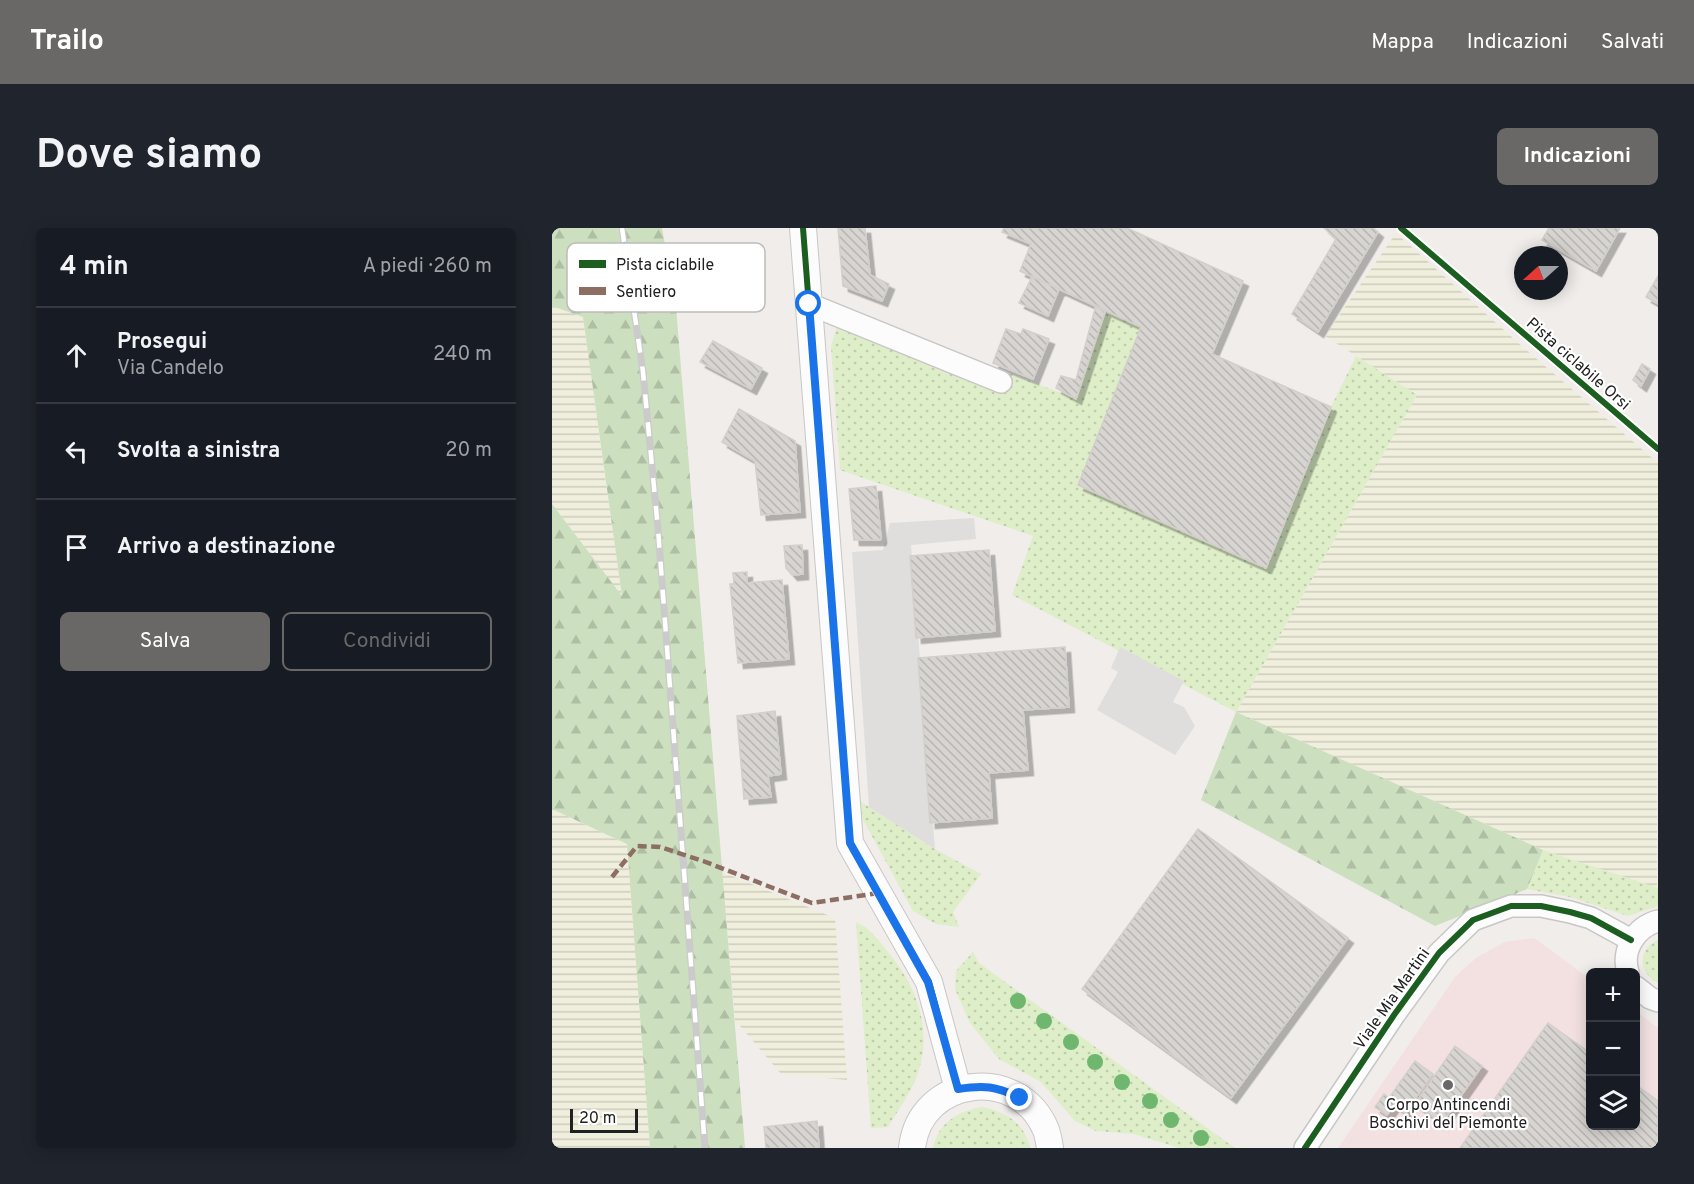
<!DOCTYPE html>
<html lang="it">
<meta charset="utf-8">
<style>
:root{--surface:#171b24;--page:#20242c;--text:#f1f3f6;--muted:#9ea1a6;--line:#363941;--accent:#696867}
body{margin:0;font-family:Overpass,sans-serif;background:var(--page);color:var(--text)}
.controls{position:absolute;right:18px;bottom:18px;display:grid;overflow:hidden;border-radius:9px;box-shadow:0 3px 15px #0003}
.controls button{width:54px;height:54px;display:grid;place-items:center;padding:0;border:0;border-bottom:2px solid var(--line);background:var(--surface);color:var(--text);font:30px sans-serif}
.compass{position:absolute;left:962px;top:18px;width:54px;height:54px;border-radius:50%;background:var(--surface);box-shadow:0 3px 15px #0003;rotate:249deg}
.scale{position:absolute;left:18px;bottom:15px;width:68px;box-sizing:border-box;padding-left:6px;border:3px solid #212121;border-top:0;font-size:16px;line-height:21px;white-space:nowrap;color:#212121;-webkit-text-stroke:4px #fff;paint-order:stroke}
.stop{position:absolute;width:18px;height:18px;margin:-14px;border:4px solid #1a73e8;border-radius:50%;background:#fff}
.stop.end{background:#1a73e8;border-color:#fff;box-shadow:0 2px 6px #0008}
.list{margin:0;padding:0;list-style:none}
h2{display:flex;justify-content:space-between;align-items:center;height:78px;margin:0;padding:0 24px;font-size:26px}
h2 small{font-size:20px;font-weight:400;color:var(--muted)}
.list li{display:grid;grid-template-columns:39px 1fr auto;gap:18px;align-items:center;box-sizing:border-box;height:96px;padding:0 24px;border-top:2px solid var(--line)}
.list b{display:block;font-size:22px;white-space:nowrap}
.list p{margin:0;font-size:20px;white-space:nowrap;color:var(--muted)}
.list em{font-size:20px;font-style:normal;color:var(--muted)}
.actions{display:flex;gap:12px;padding:18px 24px}
.actions a{flex:1;padding:14px 0;border:2px solid var(--accent);border-radius:9px;text-align:center;font-size:21px;color:var(--accent)}
.actions .main{background:var(--accent);color:#fff}
.icon{flex:none;width:33px;height:33px;fill:none;stroke:currentColor;stroke-width:2;stroke-linecap:round;stroke-linejoin:round}
.map{position:relative;flex:none;width:1106px;height:920px;overflow:hidden;border-radius:9px}
header{display:flex;align-items:center;gap:36px;box-sizing:border-box;height:84px;padding:0 30px;background:var(--accent);color:#fff}
header strong{font-size:28px}
nav{display:flex;gap:33px;margin-inline-start:auto;font-size:21px}
.intro{display:flex;align-items:center;justify-content:space-between;box-sizing:border-box;height:144px;padding:0 36px}
h1{margin:0;font-size:42px}
.button{padding:15px 27px;border-radius:9px;background:var(--accent);color:#fff;font-size:21px;font-weight:700}
main{display:flex;gap:36px;padding:0 36px}
aside{flex:1;background:var(--surface);border-radius:9px;box-shadow:0 3px 15px #0003}
.map>svg:first-child{display:block}
</style>
<header>
<strong>Trailo</strong>
<nav><a>Mappa</a><a>Indicazioni</a><a>Salvati</a></nav>
</header>
<div class="intro"><h1>Dove siamo</h1><a class="button">Indicazioni</a></div>
<main>
<aside>
<h2>4 min<small>A piedi · 260 m</small></h2>
<ul class="list">
<li><svg class="icon" aria-label="ahead" viewBox="0 0 24 24"><path d="M12 20V5M6 11l6-6 6 6"/></svg><div><b>Prosegui</b><p>Via Candelo</p></div><em>240 m</em></li>
<li><svg class="icon" aria-label="left" viewBox="0 0 24 24"><path d="M17 20v-9H6M10 6l-5 5 5 5"/></svg><div><b>Svolta a sinistra</b></div><em>20 m</em></li>
<li><svg class="icon" aria-label="arrive" viewBox="0 0 24 24"><path d="M6 21V4h12l-3 4 3 4H6"/></svg><div><b>Arrivo a destinazione</b></div></li>
</ul>
<div class="actions"><a class="main">Salva</a><a>Condividi</a></div>
</aside>
<div class="map">
<svg width="1106" height="920" viewBox="0 0 1106 920">
<defs>
<pattern id="farmland-rules" width="6" height="5" patternUnits="userSpaceOnUse" patternTransform="scale(1.5)"><rect width="6" height="5" fill="#f0efdd"/><path d="M0 2.5h6" fill="none" stroke="#cecdbd"/></pattern>
<pattern id="grass-dots" width="8" height="8" patternUnits="userSpaceOnUse" patternTransform="scale(1.5)"><rect width="8" height="8" fill="#deeec8"/><path d="M2 2h.1M6 6h.1" fill="none" stroke="#beccac" stroke-width="1.8" stroke-linecap="round"/></pattern>
<pattern id="forest-firs" width="22" height="20" patternUnits="userSpaceOnUse" patternTransform="scale(1.5)"><rect width="22" height="20" fill="#ccdfbf"/><path d="M5 1l3.5 6h-7zM16 11l3.5 6h-7z" fill="#afbfa4"/></pattern>
<pattern id="building-back-hatch" width="6" height="6" patternUnits="userSpaceOnUse" patternTransform="scale(1.5)"><rect width="6" height="6" fill="#d7d4d1"/><path d="M-1 5l2 2M0 0l6 6M5-1l2 2" fill="none" stroke="#b8b6b3"/></pattern>
<filter id="shadow"><feDropShadow dx="5.5" dy="5.5" stdDeviation="0" flood-color="#0004"/></filter>
</defs>
<rect width="100%" height="100%" fill="#f0edea"/>
<path fill="#f2e1e0" d="M982,710L1038,751V898H1084V783L1106,800V920H786L903,749L924,730L953,714Z"/>
<path fill="url(#farmland-rules)" d="M844,5L972,120L1106,235L1105,661L991,622L684,484L865,167L773,108Z
M0,78L31,89L70,369L0,276Z
M0,581L75,616L98,920H0Z
M170,644L283,690L295,852L229,846L183,792Z"/>
<path fill="url(#grass-dots)" d="M291,80L524,171L553,84L589,99L526,257L714,340L779,179L804,128L865,167L684,484L460,367L481,308L288,242L279,118Z
M308,573L383,621L429,646L401,684L407,699L384,696L361,683L310,590Z
M991,622L1106,660V678L1076,688L1018,669L975,661Z
M304,694C320,701 329,716 340,729C366,762 379,801 367,842C361,862 346,882 336,899L319,900Z
M1106,712V755C1086,745 1085,721 1106,712Z
M421,724L427,735L683,920H627L582,906L544,903L523,893L489,854L447,831L418,795L403,761L404,743Z
M430,879C454,884 473,895 478,920H381C386,895 406,883 430,879Z"/>
<path fill="url(#forest-firs)" d="M0,0H110L124,79L193,920H98L75,616L0,581V276L70,368L31,89L0,78Z
M684,484L991,622L975,661L883,698L649,572Z"/>
<path fill="#e0dedd" d="M422,290L424,311L359,317L383,621L317,579L300,324L331,322L338,295Z
M568,419L632,453L621,474L632,479L643,498L623,527L545,482L566,444L559,440Z"/>
<path fill="url(#building-back-hatch)" stroke="#d3cfcb" stroke-width="1.5" filter="url(#shadow)" d="M286,0H313L318,47L337,56L330,73L291,58Z
M452,0H575L691,53L660,126L779,179L714,340L526,257L589,99L468,43L479,16L450,4Z
M772,0H821L826,4L766,104L740,86L784,11Z
M997,0H1068L1044,43L990,12Z
M1106,48V76L1094,69Z
M480,49L507,61L496,88L467,75Z
M544,77L553,84L524,171L504,160L509,148L524,152Z
M454,101L469,106L471,101L497,111L481,151L441,135Z
M161,113L210,140L199,161L148,134Z
M1090,136L1098,141L1089,158L1081,152Z
M187,181L243,213L248,284L209,287L203,233L170,214Z
M324,258L329,310L328,312H302L297,261Z
M250,317L251,346L240,347L234,340L232,318Z
M437,322L443,403L364,410L358,328Z
M195,344V355L230,352L237,431L186,435L178,356H182L181,345Z
M513,419L517,479L471,482L476,542L437,545L440,590L378,595L366,430Z
M223,483L229,546L216,548L219,569L192,571L185,488Z
M646,601L796,710L679,870L530,761Z
M996,795L1038,825V898H1084V857L1106,873V920H908Z
M903,818L930,838L890,895L863,876Z
M863,833L881,846L853,885L842,877L835,887L823,879L832,866L837,870Z
M265,893L267,920H214L212,899Z"/>
<g fill="none" stroke-linecap="round" stroke-linejoin="round">
<defs>
<path id="minor" d="M257,76L449,154
M1076,744C1069,722 1084,699 1106,693
M1084,759L1098,770L1106,773
M753,920L842,787L887,725L921,692L959,678H989L1018,684L1039,690L1079,712"/>
<path id="tertiary" d="M251,0L298,615L377,754L406,861
M360,920C368,848 467,836 494,902C496,907 497,914 498,920"/>
</defs>
<use href="#minor" stroke="#c8c7c6" stroke-width="24"/>
<use href="#tertiary" stroke="#c8c7c6" stroke-width="28"/>
<use href="#minor" stroke="#fdfcfc" stroke-width="21"/>
<use href="#tertiary" stroke="#fdfcfc" stroke-width="26"/>
<defs>
<path id="rail" d="M70,0L91,144L106,301L153,920"/>
</defs>
<use href="#rail" stroke="#cbcbcb" stroke-width="7"/>
<use href="#rail" stroke="#fff" stroke-width="4.5" stroke-dasharray="14" stroke-linecap="butt"/>
<path stroke="#8d6e63" stroke-width="4.5" stroke-dasharray="9 4.5" stroke-linecap="butt" d="M60,649L85,618L108,619L151,633L260,675L327,665"/>
<defs>
<path id="cycleway" d="M251,0L298,615L377,754L406,861
M849,0L1106,221
M753,920L842,787L887,725L921,692L959,678H989L1018,684L1039,690L1079,712"/>
</defs>
<use href="#cycleway" stroke="#fff" stroke-width="10"/>
<use href="#cycleway" stroke="#1b5e20" stroke-width="6"/>
</g>
<g fill="#6fb66f">
<circle cx="466" cy="773" r="8"/>
<circle cx="492" cy="793" r="8"/>
<circle cx="519" cy="814" r="8"/>
<circle cx="543" cy="834" r="8"/>
<circle cx="570" cy="854" r="8"/>
<circle cx="598" cy="873" r="8"/>
<circle cx="619" cy="892" r="8"/>
<circle cx="649" cy="910" r="8"/>
</g>
<g fill="none" stroke-linecap="round" stroke-linejoin="round">
<path stroke="#1a73e8" stroke-width="8" d="M257,76L298,615L376,754L406,861C432,857 444,858 468,870"/>
</g>
<circle fill="#696867" stroke="#fff" stroke-width="2" cx="896" cy="857" r="6"/>
<g text-anchor="middle" stroke-width="4.5" stroke-linejoin="round" paint-order="stroke">
<g font-size="16" fill="#212121" stroke="#fff">
<text transform="translate(1027 135) rotate(41)" y="6">Pista ciclabile Orsi</text>
<text transform="translate(839 770) rotate(-55)" y="6">Viale Mia Martini</text>
</g>
<g font-size="16" fill="#212121" stroke="#fff">
<text x="896" y="882">Corpo Antincendi<tspan x="896" dy="18">Boschivi del Piemonte</tspan></text>
</g>
</g>
<rect x="15" y="15" width="198" height="69" rx="9" fill="#fff" stroke="#bcbcbc" stroke-width="1.5"/>
<rect x="27" y="32" width="27" height="8" fill="#1b5e20"/>
<rect x="27" y="59" width="27" height="8" fill="#8d6e63"/>
<g font-size="16" fill="#212121">
<text x="64" y="42">Pista ciclabile</text>
<text x="64" y="69">Sentiero</text>
</g>
</svg>
<div class="controls">
<button>+</button>
<button>−</button>
<button><svg class="icon" aria-label="layers" viewBox="0 0 24 24"><path d="M12 4l9 5-9 5-9-5zM3 14l9 5 9-5"/></svg></button>
</div>
<svg class="compass" viewBox="-18 -18 36 36"><path d="M0-13l5 13h-10z" fill="#e53935"/><path d="M0 13l5-13h-10z" fill="#9ea1a6"/></svg>
<div class="scale">20 m</div>
<div class="stop" style="left:257px;top:76px"></div>
<div class="stop end" style="left:468px;top:870px"></div>
</div>
</main>
